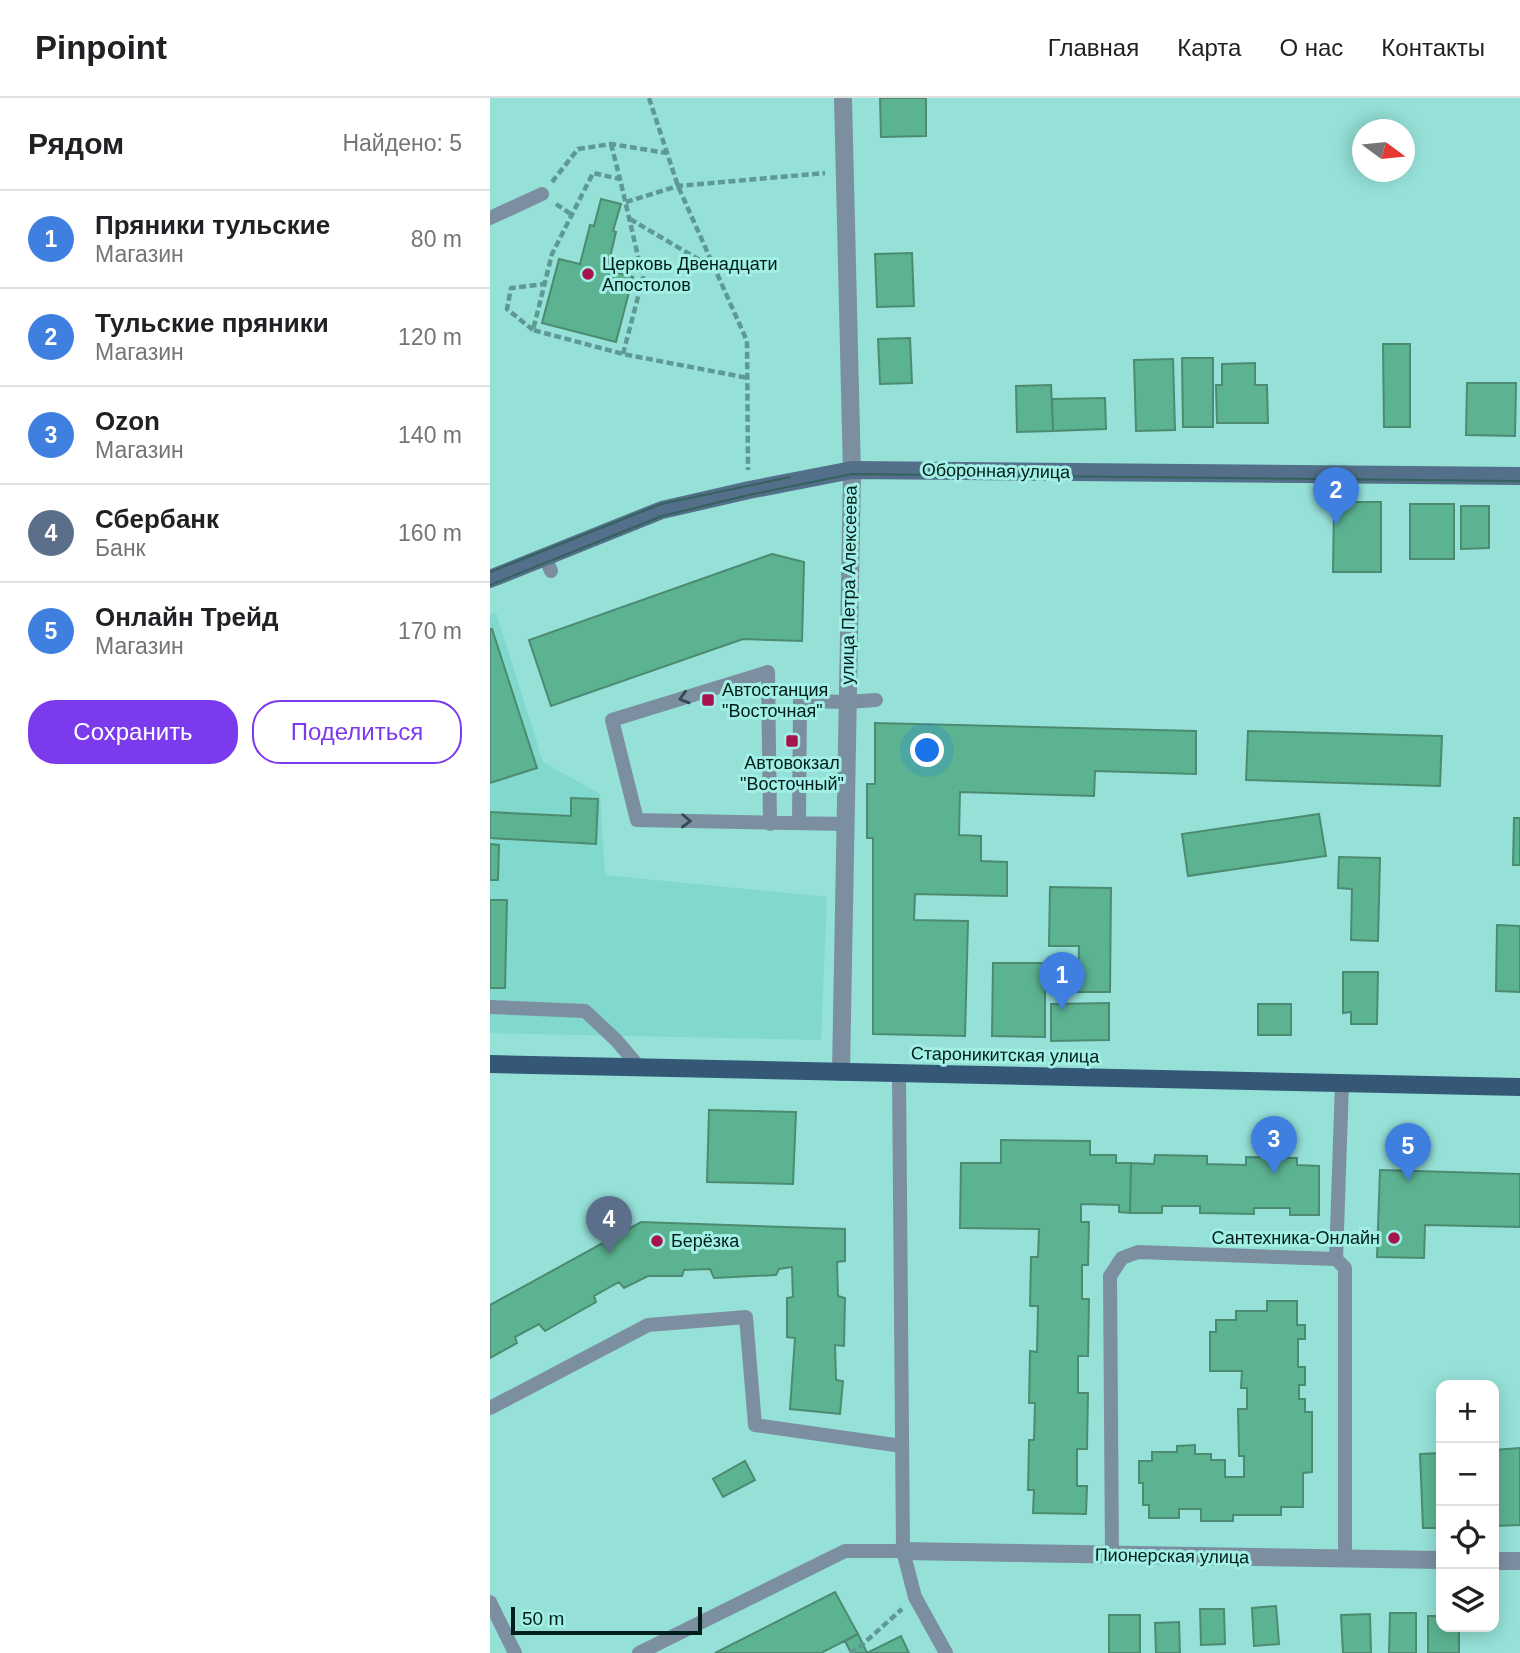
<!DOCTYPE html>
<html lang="ru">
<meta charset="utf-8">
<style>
:root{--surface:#fff;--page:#f6f6f6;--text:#202124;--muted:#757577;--line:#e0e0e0;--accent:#7c3aed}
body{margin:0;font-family:Arial,sans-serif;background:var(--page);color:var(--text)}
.controls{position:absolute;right:21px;bottom:21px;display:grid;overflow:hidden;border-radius:14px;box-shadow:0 4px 18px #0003}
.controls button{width:63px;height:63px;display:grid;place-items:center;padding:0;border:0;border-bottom:2px solid var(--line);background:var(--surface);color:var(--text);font:35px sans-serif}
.compass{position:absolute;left:862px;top:21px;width:63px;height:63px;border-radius:50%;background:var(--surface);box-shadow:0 4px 18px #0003;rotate:105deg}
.scale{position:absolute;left:21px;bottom:18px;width:191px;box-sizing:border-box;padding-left:7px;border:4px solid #001e1b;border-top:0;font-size:19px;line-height:24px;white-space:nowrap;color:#001e1b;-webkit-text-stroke:5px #a2efe5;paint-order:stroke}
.you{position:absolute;left:438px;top:653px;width:24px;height:24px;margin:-18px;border:5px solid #fff;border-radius:50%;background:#1a73e8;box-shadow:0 0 0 10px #1a73e833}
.badge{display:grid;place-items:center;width:46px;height:46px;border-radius:50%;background:var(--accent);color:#fff;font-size:23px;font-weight:700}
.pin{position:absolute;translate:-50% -58px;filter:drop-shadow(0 2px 4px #0008)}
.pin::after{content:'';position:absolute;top:37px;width:24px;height:21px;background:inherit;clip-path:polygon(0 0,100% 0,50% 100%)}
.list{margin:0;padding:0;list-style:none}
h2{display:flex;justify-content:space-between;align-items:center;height:91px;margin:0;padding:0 28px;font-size:30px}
h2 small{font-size:23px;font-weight:400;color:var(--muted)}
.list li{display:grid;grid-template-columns:46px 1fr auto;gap:21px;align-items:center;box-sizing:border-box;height:98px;padding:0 28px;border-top:2px solid var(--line)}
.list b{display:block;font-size:26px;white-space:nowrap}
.list p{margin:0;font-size:23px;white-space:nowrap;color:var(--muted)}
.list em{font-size:23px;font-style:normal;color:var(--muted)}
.actions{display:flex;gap:14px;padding:21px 28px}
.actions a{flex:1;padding:16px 0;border:2px solid var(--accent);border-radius:28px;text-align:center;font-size:24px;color:var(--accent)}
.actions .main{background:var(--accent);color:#fff}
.icon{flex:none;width:38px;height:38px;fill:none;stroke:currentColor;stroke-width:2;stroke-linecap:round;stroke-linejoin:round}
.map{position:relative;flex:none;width:1030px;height:1555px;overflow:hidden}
header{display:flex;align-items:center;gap:42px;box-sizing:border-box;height:98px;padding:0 35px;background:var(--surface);border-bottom:2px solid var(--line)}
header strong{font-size:33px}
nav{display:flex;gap:38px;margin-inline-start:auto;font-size:24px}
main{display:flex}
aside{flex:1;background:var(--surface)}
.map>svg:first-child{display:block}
</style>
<header>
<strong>Pinpoint</strong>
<nav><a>Главная</a><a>Карта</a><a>О нас</a><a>Контакты</a></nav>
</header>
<main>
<aside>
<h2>Рядом<small>Найдено: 5</small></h2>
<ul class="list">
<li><span class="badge" style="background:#3f7fe0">1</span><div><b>Пряники тульские</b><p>Магазин</p></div><em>80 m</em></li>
<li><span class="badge" style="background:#3f7fe0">2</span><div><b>Тульские пряники</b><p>Магазин</p></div><em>120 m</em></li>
<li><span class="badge" style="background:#3f7fe0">3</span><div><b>Ozon</b><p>Магазин</p></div><em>140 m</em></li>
<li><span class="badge" style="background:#5c6f8a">4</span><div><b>Сбербанк</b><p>Банк</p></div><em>160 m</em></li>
<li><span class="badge" style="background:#3f7fe0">5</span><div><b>Онлайн Трейд</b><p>Магазин</p></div><em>170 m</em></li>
</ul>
<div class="actions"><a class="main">Сохранить</a><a>Поделиться</a></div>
</aside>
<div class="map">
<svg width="1030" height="1555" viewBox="0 0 1030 1555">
<rect width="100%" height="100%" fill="#95e1d8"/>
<path fill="#81d8cd" d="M6,514L53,664L110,696L115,777L337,799L331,942L0,935V516Z"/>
<path fill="#5bb391" stroke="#4c8b71" stroke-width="2" d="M390,0H436V38L391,39Z
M111,101L131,106L123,133L126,134L117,172L143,179L126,244L52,225L69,161L90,166L100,127L104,128Z
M422,155L424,208L387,209L385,156Z
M420,240L422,285L390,286L388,241Z
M893,246H920V329H894Z
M692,260H723V329H693Z
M683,261L685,332L646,333L644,262Z
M765,265V287H777L778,325H727L726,287H732V266Z
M977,285H1026L1025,338L976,337Z
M561,287L563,333L527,334L526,288Z
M615,300L616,331L563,333L562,301Z
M844,404H891V474H843Z
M920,406H964V461H920Z
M971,408H999V450L971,451Z
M282,456L314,464L312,543L253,541L61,608L39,542Z
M0,531H2L47,670L0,685Z
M385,625L706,633V676L605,673L604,698L470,694L469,737L491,738V763L517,764V798L425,796L424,822L478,823L475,938L383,936V740H377V686H385Z
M758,633L952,638L950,688L756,682Z
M81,700L108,701L106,746L0,740V714L81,718Z
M829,716L836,758L698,778L692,736Z
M1024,720H1030V767H1023Z
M0,746L9,747L8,782H0Z
M849,759L890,760L888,843L861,842L862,791L848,790Z
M560,789L621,790L620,894H588L589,848H559Z
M0,802H17L15,890H0Z
M1007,827L1030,828V894L1006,893Z
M503,865H555V939L502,938Z
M853,874H888L887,926H861V914L853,915Z
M619,905V942L561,943V906Z
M768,906H801V937H768Z
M219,1012L306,1014L303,1086L217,1084Z
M511,1042L600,1043V1057H626V1065H641L640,1115L629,1114V1107L591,1106V1124H599L598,1167H592V1201H599L598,1258H588V1295H598L597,1351H587V1388H597L596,1416L543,1415L544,1392H538L539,1342H544L545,1305H539L540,1253L547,1254L548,1208H540L541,1159H548L549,1131L470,1130L471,1065H511Z
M665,1057L717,1058V1066L756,1067V1059L807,1060V1067L829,1068V1117H800V1110H764V1116L710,1115V1108H672V1115H640L641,1065L664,1066Z
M890,1072L1030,1076V1129L935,1127L934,1160L887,1159Z
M151,1124L355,1131V1163L347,1164L348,1198L355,1200L354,1248L345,1247L346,1282L353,1283L350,1316L300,1311L305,1240L297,1239V1200L303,1199L302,1169L289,1171L286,1177L224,1180L220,1171L194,1172L192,1178H158L134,1190L129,1184L104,1198L106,1204L55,1233L49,1226L25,1239L27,1245L0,1260V1207Z
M777,1203H807V1227H815V1241H808V1269H815V1287H809V1301H815V1314H822V1374L813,1375V1409H791V1417H743V1423H711V1411H689V1420H659V1407H653V1385H649V1363H662V1354H687V1348L705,1347V1356H721V1362H735V1379H754V1358H749L748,1311H757V1290H751L752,1273H720V1234H726V1222H746V1213H777Z
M1030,1350V1427L1004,1428V1352Z
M951,1355V1430H933L930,1356Z
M255,1363L265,1382L233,1399L223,1381Z
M345,1494L368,1536L331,1555H225Z
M786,1508L789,1546L764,1548L762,1510Z
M710,1511H734L735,1546L711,1547Z
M900,1515H926V1555H899Z
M880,1516L881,1555H853L851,1517Z
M619,1517H650V1555H619Z
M938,1518H951V1529H969V1555H938Z
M689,1524L690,1555H666L665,1525Z
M368,1536L377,1555L411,1538L419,1555H361L355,1543Z"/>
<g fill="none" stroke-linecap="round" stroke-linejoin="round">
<path stroke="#5e9993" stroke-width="4.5" stroke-dasharray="7 3.5" stroke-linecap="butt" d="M159,0L188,88L257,243L258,372
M121,46L130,81
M62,84L88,51L121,46L177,55
M136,104L188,88L335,75
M66,106L82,117
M140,121L225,171
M43,232L17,211L21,190L55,186
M133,256L153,180L130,81L103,75L62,156L43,232L133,256L258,280
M360,1555L373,1546L412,1511"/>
<path stroke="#7c8fa1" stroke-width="14" d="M0,120L52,96
M55,459L61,473
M309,725L310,603L357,604L386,602
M280,726L278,574L122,622L147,722L355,726
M0,909L95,913L127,943L149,969
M409,976L413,1453L425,1499L456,1555
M846,1161L852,985
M0,1310L158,1227L256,1219L265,1327L412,1348
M622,1457L620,1178L632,1160L648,1154L846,1161L855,1170V1461
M0,1504L25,1555
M149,1555L355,1453H413"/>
<path stroke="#7c8fa1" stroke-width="18" d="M351,974L362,376L353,0
M413,1453L951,1462
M1004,1463H1030"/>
<path stroke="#536f89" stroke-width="18" d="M0,481L172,412L259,392L362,372L1030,378"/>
<path stroke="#355877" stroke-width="18" d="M0,966L1030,989"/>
<path stroke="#34625d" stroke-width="2" d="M0,474L171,406L300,379
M0,487L172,418L259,397L362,376L1030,383"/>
</g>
<defs><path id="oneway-chevron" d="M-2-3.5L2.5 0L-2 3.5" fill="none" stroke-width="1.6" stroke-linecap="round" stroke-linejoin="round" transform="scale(1.75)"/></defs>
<g stroke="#324b51">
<use href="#oneway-chevron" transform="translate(194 600) rotate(163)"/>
<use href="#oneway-chevron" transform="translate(196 723) rotate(2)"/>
</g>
<g fill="#a7134d" stroke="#a2efe5" stroke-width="2.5">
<circle cx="98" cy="176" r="7"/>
<rect x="211" y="595" width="14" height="14" rx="3.5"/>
<rect x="295" y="636" width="14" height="14" rx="3.5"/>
<circle cx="904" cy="1140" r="7"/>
<circle cx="167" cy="1143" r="7"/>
</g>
<g text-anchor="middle" stroke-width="6" stroke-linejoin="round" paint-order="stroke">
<g font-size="18" fill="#001e1b" stroke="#a2efe5" text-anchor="start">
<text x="112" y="172">Церковь Двенадцати<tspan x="112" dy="21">Апостолов</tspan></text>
<text x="232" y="598">Автостанция<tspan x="232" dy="21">"Восточная"</tspan></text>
<text x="302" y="671" text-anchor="middle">Автовокзал<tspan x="302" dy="21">"Восточный"</tspan></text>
<text x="890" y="1146" text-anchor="end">Сантехника-Онлайн</text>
<text x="181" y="1149">Берёзка</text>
</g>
<g font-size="18" fill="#001e1b" stroke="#a2efe5">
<text transform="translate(506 373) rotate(1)" y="6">Оборонная улица</text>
<text transform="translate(359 487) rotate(-89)" y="6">улица Петра Алексеева</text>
<text transform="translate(515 957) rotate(1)" y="6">Староникитская улица</text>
<text transform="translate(682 1458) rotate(1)" y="6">Пионерская улица</text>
</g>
</g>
</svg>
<div class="controls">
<button>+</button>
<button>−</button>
<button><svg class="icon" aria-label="locate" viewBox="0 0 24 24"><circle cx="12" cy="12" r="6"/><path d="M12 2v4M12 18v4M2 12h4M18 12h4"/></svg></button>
<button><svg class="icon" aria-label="layers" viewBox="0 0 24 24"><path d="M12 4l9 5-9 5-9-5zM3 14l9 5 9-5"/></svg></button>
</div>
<svg class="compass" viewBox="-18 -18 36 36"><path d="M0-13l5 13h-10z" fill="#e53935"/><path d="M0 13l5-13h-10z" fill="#757577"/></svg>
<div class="scale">50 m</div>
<div class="you"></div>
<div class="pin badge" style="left:572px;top:912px;background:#3f7fe0">1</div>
<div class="pin badge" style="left:846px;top:427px;background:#3f7fe0">2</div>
<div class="pin badge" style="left:784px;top:1076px;background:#3f7fe0">3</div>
<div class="pin badge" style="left:119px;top:1156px;background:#5c6f8a">4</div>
<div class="pin badge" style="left:918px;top:1083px;background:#3f7fe0">5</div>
</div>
</main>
